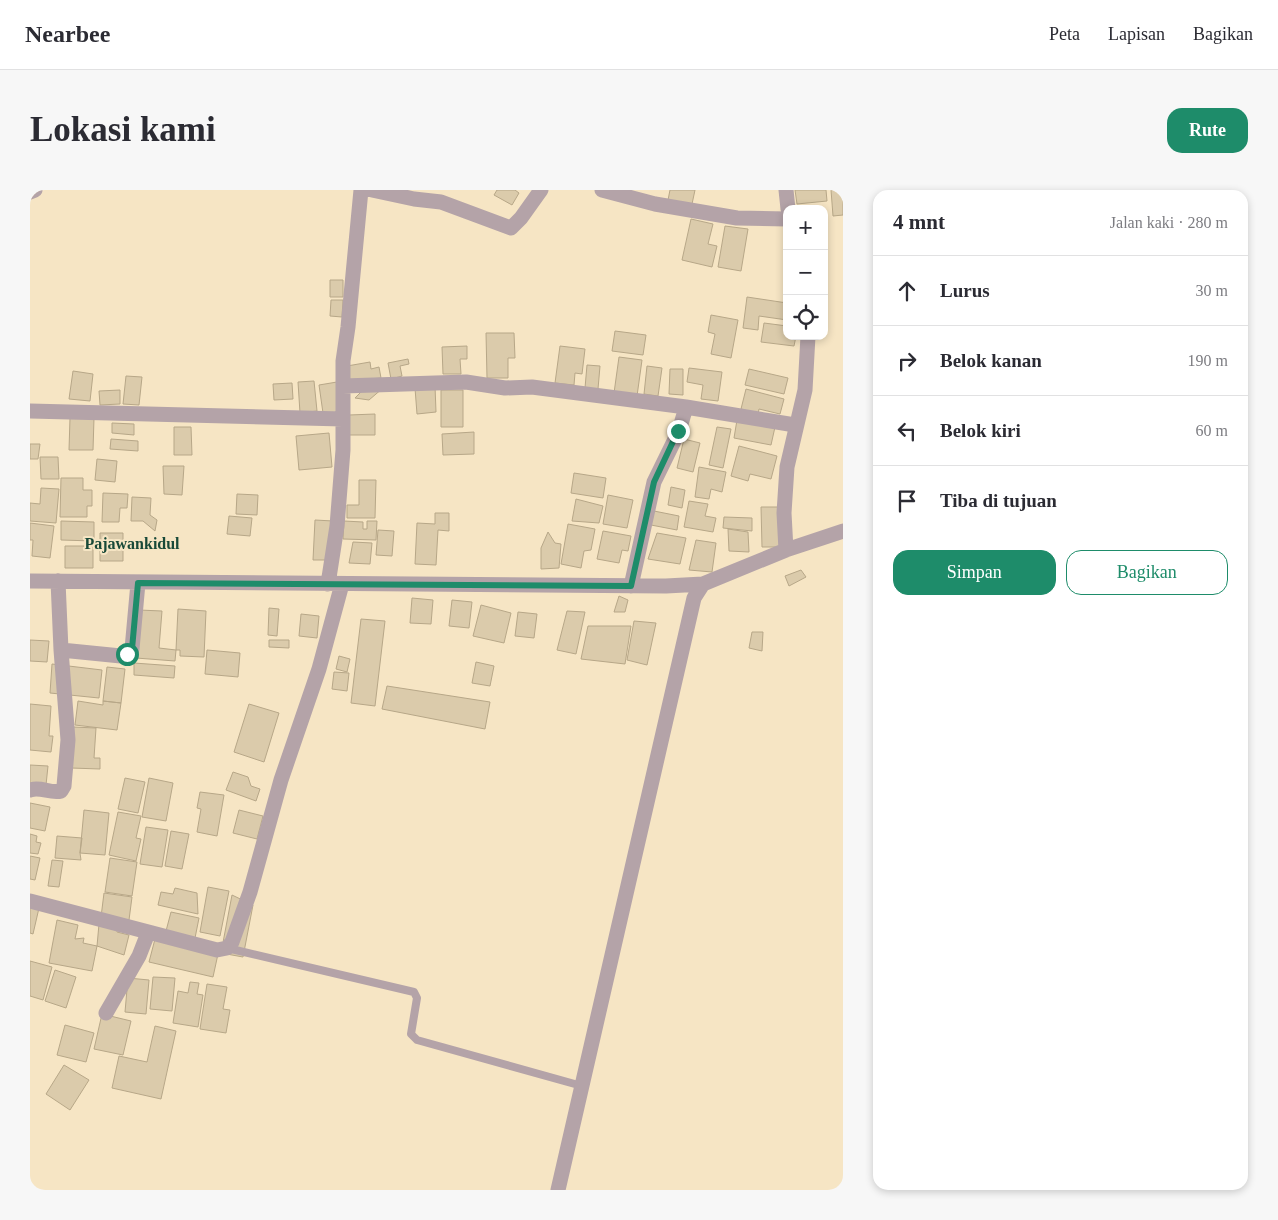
<!DOCTYPE html>
<html lang="id">
<meta charset="utf-8">
<style>
:root{--surface:#fff;--page:#f7f7f7;--text:#2b2b33;--muted:#7c7c81;--line:#e1e1e2;--accent:#1e8c6a}
body{margin:0;font-family:Georgia,serif;background:var(--page);color:var(--text)}
.controls{position:absolute;right:15px;top:15px;display:grid;overflow:hidden;border-radius:10px;box-shadow:0 2px 8px #0003}
.controls button{width:45px;height:45px;display:grid;place-items:center;padding:0;border:0;border-bottom:1px solid var(--line);background:var(--surface);color:var(--text);font:25px sans-serif}
.stop{position:absolute;width:15px;height:15px;margin:-11px;border:4px solid #1e8c6a;border-radius:50%;background:#fff}
.stop.end{background:#1e8c6a;border-color:#fff;box-shadow:0 1px 5px #0008}
.list{margin:0;padding:0;list-style:none}
h2{display:flex;justify-content:space-between;align-items:center;height:65px;margin:0;padding:0 20px;font-size:21px}
h2 small{font-size:16px;font-weight:400;color:var(--muted)}
.list li{display:grid;grid-template-columns:32px 1fr auto;gap:15px;align-items:center;box-sizing:border-box;height:70px;padding:0 20px;border-top:1px solid var(--line)}
.list b{display:block;font-size:19px;white-space:nowrap}
.list em{font-size:16px;font-style:normal;color:var(--muted)}
.actions{display:flex;gap:10px;padding:15px 20px}
.actions a{flex:1;padding:11px 0;border:1px solid var(--accent);border-radius:15px;text-align:center;font-size:18px;color:var(--accent)}
.actions .main{background:var(--accent);color:#fff}
.icon{flex:none;width:28px;height:28px;fill:none;stroke:currentColor;stroke-width:2;stroke-linecap:round;stroke-linejoin:round}
.map{position:relative;flex:none;width:813px;height:1000px;overflow:hidden;border-radius:15px}
header{display:flex;align-items:center;gap:30px;box-sizing:border-box;height:70px;padding:0 25px;background:var(--surface);border-bottom:1px solid var(--line)}
header strong{font-size:24px}
nav{display:flex;gap:28px;margin-inline-start:auto;font-size:18px}
.intro{display:flex;align-items:center;justify-content:space-between;box-sizing:border-box;height:120px;padding:0 30px}
h1{margin:0;font-size:35px}
.button{padding:12px 22px;border-radius:15px;background:var(--accent);color:#fff;font-size:18px;font-weight:700}
main{display:flex;gap:30px;padding:0 30px}
aside{flex:1;background:var(--surface);border-radius:15px;box-shadow:0 2px 8px #0003}
.map>svg:first-child{display:block}
</style>
<header>
<strong>Nearbee</strong>
<nav><a>Peta</a><a>Lapisan</a><a>Bagikan</a></nav>
</header>
<div class="intro"><h1>Lokasi kami</h1><a class="button">Rute</a></div>
<main>
<div class="map">
<svg width="813" height="1000" viewBox="0 0 813 1000">
<rect width="100%" height="100%" fill="#f6e5c4"/>
<path fill="#dbcbab" stroke="#b7a788" d="M467,0H485L489,3L482,15L464,5Z
M640,0H665L662,14L638,10Z
M765,0H796L797,11L767,14Z
M801,0H813V25L803,26Z
M661,29L683,34L678,54L687,56L682,77L652,70Z
M695,36L718,39L711,81L688,77Z
M300,90H313V107H300Z
M717,107L757,113V130L729,126L728,140L713,138Z
M301,110H313L312,127L300,126Z
M681,125L708,130L701,168L681,164L685,144L678,142Z
M734,133L757,136V146H766L764,156L731,152Z
M585,141L616,145L613,165L582,161Z
M456,143H484L485,168H478V188H457Z
M437,156V169H430L431,184H413L412,157Z
M530,156L555,159L552,184L545,183L544,195L525,193Z
M589,167L612,170L607,206L584,203Z
M378,169L379,174L370,176L372,186L361,189L358,173Z
M340,172L341,179L349,177L351,188L320,191L317,176Z
M557,175L570,176L568,199L555,198Z
M617,176L632,178L628,206L614,204Z
M659,178L692,182L688,211L671,209L673,195L657,192Z
M640,179H653V205L639,204Z
M719,179L758,188L754,204L715,195Z
M43,181L63,184L60,211L39,209Z
M96,186L112,187L109,215L93,214Z
M284,191L287,221L270,223L268,192Z
M307,192L311,223H293L289,195Z
M262,193L263,209L244,210L243,194Z
M405,196L406,222L387,224L385,198Z
M335,198H353L339,210L325,208Z
M716,199L754,209L750,224L729,219L728,224L711,219Z
M90,200V214L70,215L69,201Z
M411,200H433V237H411Z
M345,224V245H318L319,225Z
M40,228H64L63,260H39Z
M707,230L745,237L741,255L704,248Z
M82,233L104,234V245L82,243Z
M144,237H161L162,265H144Z
M687,237L701,239L693,278L679,275Z
M444,242V264L413,265L412,244Z
M299,243L302,277L269,280L266,246Z
M81,249L108,251V261L80,259Z
M654,249L670,253L663,282L647,278Z
M0,254H10L8,269H0Z
M709,256L747,266L741,289L720,284L718,291L701,286Z
M10,267H28L29,289H11Z
M67,269L87,271L85,292L65,290Z
M133,276H154L152,305L134,304Z
M669,277L696,282L692,302L681,299L679,309L665,307Z
M544,283L576,288L573,308L541,303Z
M31,288H53V300H62V316H57V327H30Z
M329,290H346L345,328H317V315H329Z
M641,297L655,300L652,318L638,315Z
M11,298L29,299L26,333L0,331V313L10,314Z
M73,303L98,304L97,318H90L89,332H72Z
M207,304L228,305L227,325L206,324Z
M578,305L603,310L597,338L573,334Z
M102,307L121,308L120,325L127,330L125,341L113,331H101Z
M546,309L573,316L569,333L542,331Z
M659,311L678,314L675,326L686,328L683,342L654,337Z
M731,317H750L753,357H732Z
M624,321L649,326L647,340L621,335Z
M405,323H419V341L408,340L406,375L385,374L387,333L405,334Z
M199,326L222,328L220,346L197,344Z
M694,327L722,328V341L693,338Z
M285,330L303,331L301,370H283Z
M31,331L64,332V351L31,350Z
M314,331L333,332V339H337V331H347L346,350L313,349Z
M0,333L24,336L20,368L2,366L3,350H0Z
M538,334L565,339L561,360L554,361L551,378L531,374Z
M698,339L718,342L719,362L699,361Z
M348,340L364,341L362,366L346,365Z
M573,341L601,346L598,361L592,360L589,373L567,369Z
M518,342L525,353L531,354L529,378L511,379V358Z
M70,343H93V371H70Z
M627,343L656,348L650,374L618,369Z
M666,350L686,353L682,382L659,380Z
M323,352L342,353L340,374L319,373Z
M35,356H63V378H35Z
M771,380L776,387L759,396L755,386Z
M589,406L598,410L595,422H584Z
M382,408L403,410L401,434L380,433Z
M422,410L442,412L439,438L419,436Z
M451,415L481,423L474,453L443,446Z
M239,418L249,419L247,446L238,445Z
M148,419L176,421L174,467L150,466V460H146Z
M109,420L132,421L129,458L146,460L145,471L106,468Z
M537,421L555,422L546,464L527,460Z
M488,422L507,424L504,448L485,446Z
M271,424L289,426L287,448L269,446Z
M331,429L355,431L345,516L321,513Z
M604,431L626,433L617,475L597,470Z
M558,436H601L595,474L551,469Z
M722,442H733L732,461L719,458Z
M0,450L19,451L17,472L0,471Z
M239,450H259V458L239,457Z
M177,460L210,463L208,487L175,484Z
M309,466L320,469L317,482L306,479Z
M446,472L464,476L460,496L442,493Z
M104,473L145,476L144,488L104,485Z
M22,474L72,480L69,508L20,503Z
M77,477L95,479L91,513L73,511Z
M304,482L319,483L317,501L302,499Z
M357,496L460,512L455,539L352,519Z
M48,511L73,515V511L91,513L87,540L45,535Z
M0,514L21,516L19,546H23L21,562L0,560Z
M219,514L249,523L234,572L204,562Z
M43,537L66,538L64,568H70V579L41,578Z
M0,575L18,576L16,595L0,594Z
M203,582L218,587L221,596L230,599L226,611L196,600Z
M95,588L115,592L108,623L88,619Z
M119,588L143,593L136,631L112,627Z
M170,602L194,605L187,646L167,642L171,619L167,618Z
M0,613L20,617L15,641L0,638Z
M54,620L79,623L75,665L50,663Z
M209,620L233,626L227,649L203,643Z
M88,622L111,626L106,648L111,649L106,671L79,665Z
M116,637L138,640L132,677L110,674Z
M141,641L159,644L152,679L135,676Z
M0,644L7,646L6,652L11,653L8,664L0,663Z
M27,646L52,648L50,663L51,670L25,668Z
M0,666L10,668L5,690L0,689Z
M80,668L107,672L102,706L75,702Z
M22,670L33,671L29,697L18,696Z
M178,697L199,701L190,746L170,742Z
M145,698L167,703L168,724L128,715L131,702L143,704Z
M74,703L102,707L99,730L71,727Z
M202,705L223,715L213,767L191,763Z
M0,716L9,718L3,744L0,743Z
M141,722L169,728L165,748L136,741Z
M27,730L48,735L45,749L54,748L53,753L67,756L62,781L19,773Z
M69,734L87,738V742L99,745L94,765L67,756Z
M125,749L188,764L183,787L119,772Z
M0,771L22,777L13,810L0,806Z
M25,780L46,787L36,818L15,811Z
M123,787L145,788L142,821L120,819Z
M98,788L119,790L116,824L95,822Z
M160,792L169,793L167,804L173,805L168,837L143,833L148,801L158,803Z
M177,794L197,797L193,819L200,820L196,843L170,839Z
M72,824L101,831L93,865L64,859Z
M35,835L64,843L56,872L27,865Z
M125,836L146,841L131,909L82,898L89,866L117,872Z
M34,875L59,890L40,920L16,904Z"/>
<g fill="none" stroke-linecap="round" stroke-linejoin="round">
<path stroke="#b4a3a8" stroke-width="8" d="M197,758L384,802L387,808L381,844L387,850L552,896"/>
<path stroke="#b4a3a8" stroke-width="15" d="M342,0L384,9L411,12L481,38L491,28L511,0
M572,0L625,14L707,28L757,29
M756,0L758,19
M0,2L5,0
M313,196L436,192L475,198L502,197L656,217L649,241L624,292L601,396
M656,217L765,235
M0,221L313,229
M756,360L754,323L757,277L775,200L778,146
M0,391L636,396L673,394
M28,391L31,460L91,466L97,464L102,459L108,393
M298,394L307,336L313,260V171L318,137L331,0
M0,600C10,596 21,604 31,601L34,596L38,550L31,460
M0,711L187,760L197,758L202,752L220,702L251,590L289,479L312,394
M76,823L109,766L118,743
M528,1000L664,408L673,394L756,360L813,341"/>
</g>
<g fill="none" stroke-linecap="round" stroke-linejoin="round">
<path stroke="#1e8c6a" stroke-width="6" d="M97,464L102,459L108,393L601,396L624,292L648,241"/>
</g>
<g text-anchor="middle" stroke-width="4" stroke-linejoin="round" paint-order="stroke">
<g font-size="16" font-weight="bold" fill="#184938" stroke="#f6e5c4">
<text x="102" y="359">Pajawankidul</text>
</g>
</g>
</svg>
<div class="controls">
<button>+</button>
<button>−</button>
<button><svg class="icon" aria-label="locate" viewBox="0 0 24 24"><circle cx="12" cy="12" r="6"/><path d="M12 2v4M12 18v4M2 12h4M18 12h4"/></svg></button>
</div>
<div class="stop" style="left:97px;top:464px"></div>
<div class="stop end" style="left:648px;top:241px"></div>
</div>
<aside>
<h2>4 mnt<small>Jalan kaki · 280 m</small></h2>
<ul class="list">
<li><svg class="icon" aria-label="ahead" viewBox="0 0 24 24"><path d="M12 20V5M6 11l6-6 6 6"/></svg><div><b>Lurus</b></div><em>30 m</em></li>
<li><svg class="icon" aria-label="right" viewBox="0 0 24 24"><path d="M7 20v-9h11M14 6l5 5-5 5"/></svg><div><b>Belok kanan</b></div><em>190 m</em></li>
<li><svg class="icon" aria-label="left" viewBox="0 0 24 24"><path d="M17 20v-9H6M10 6l-5 5 5 5"/></svg><div><b>Belok kiri</b></div><em>60 m</em></li>
<li><svg class="icon" aria-label="arrive" viewBox="0 0 24 24"><path d="M6 21V4h12l-3 4 3 4H6"/></svg><div><b>Tiba di tujuan</b></div></li>
</ul>
<div class="actions"><a class="main">Simpan</a><a>Bagikan</a></div>
</aside>
</main>
